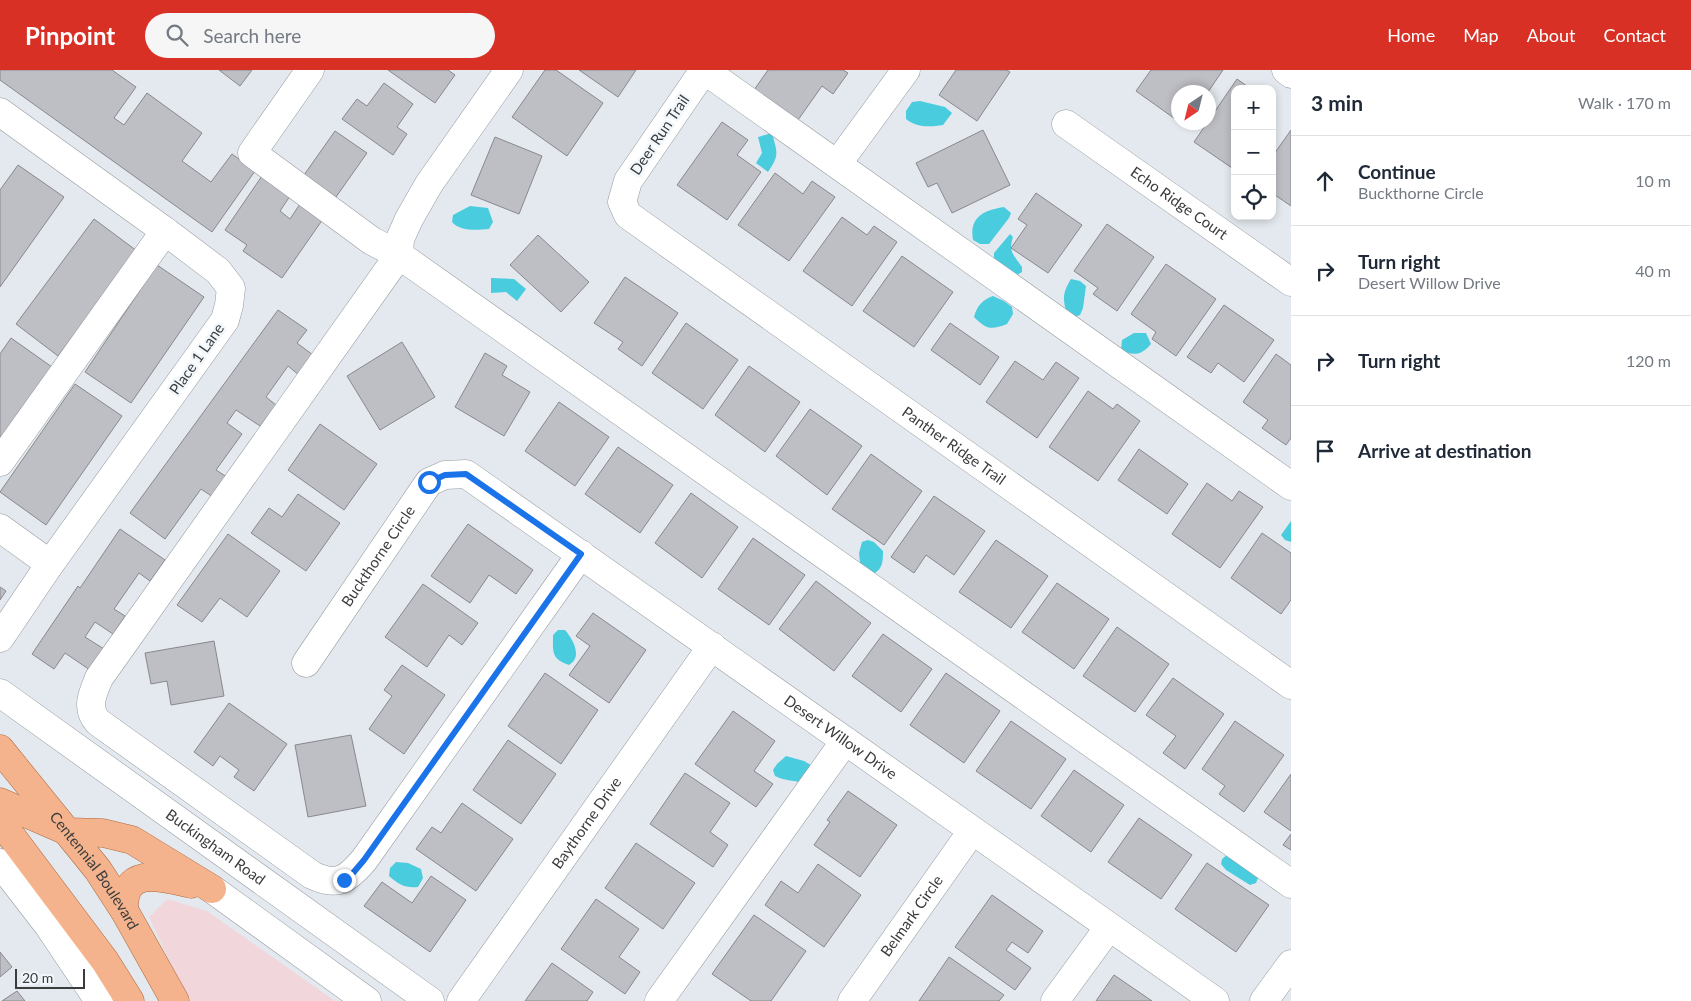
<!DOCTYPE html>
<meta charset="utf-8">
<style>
:root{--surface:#fff;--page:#f6f6f7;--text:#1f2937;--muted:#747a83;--line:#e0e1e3;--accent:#d93025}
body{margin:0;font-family:Lato,sans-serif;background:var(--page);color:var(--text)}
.controls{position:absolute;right:15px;top:15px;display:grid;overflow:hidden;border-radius:10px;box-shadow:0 2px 8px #0003}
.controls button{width:45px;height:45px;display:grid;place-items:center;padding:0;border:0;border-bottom:1px solid var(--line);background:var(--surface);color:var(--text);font:25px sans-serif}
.compass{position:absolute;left:1171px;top:15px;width:45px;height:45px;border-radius:50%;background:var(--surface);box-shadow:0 2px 8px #0003;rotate:215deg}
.scale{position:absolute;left:15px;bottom:12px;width:70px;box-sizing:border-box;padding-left:5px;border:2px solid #3a3c3e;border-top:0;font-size:14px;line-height:18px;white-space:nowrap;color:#3a3c3e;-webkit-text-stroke:4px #f1f7fb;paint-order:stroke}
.stop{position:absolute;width:15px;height:15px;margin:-11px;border:4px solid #1a73e8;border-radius:50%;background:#fff}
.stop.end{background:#1a73e8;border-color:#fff;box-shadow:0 1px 5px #0008}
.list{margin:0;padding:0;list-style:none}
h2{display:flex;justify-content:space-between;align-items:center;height:65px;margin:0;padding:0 20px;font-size:21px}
h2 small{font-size:16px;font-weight:400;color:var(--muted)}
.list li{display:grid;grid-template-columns:32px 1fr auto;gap:15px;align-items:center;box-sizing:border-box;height:90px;padding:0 20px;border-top:1px solid var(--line)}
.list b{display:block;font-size:19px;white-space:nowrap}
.list p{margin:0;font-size:16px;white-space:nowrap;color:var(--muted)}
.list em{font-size:16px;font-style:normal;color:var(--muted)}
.icon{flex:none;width:28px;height:28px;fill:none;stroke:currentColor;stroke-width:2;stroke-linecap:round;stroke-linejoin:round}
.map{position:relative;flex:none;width:1291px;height:931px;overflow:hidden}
header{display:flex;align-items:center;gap:30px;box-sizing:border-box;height:70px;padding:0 25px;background:var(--accent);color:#fff}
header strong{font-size:24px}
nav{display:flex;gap:28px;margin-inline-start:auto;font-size:18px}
.search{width:350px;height:45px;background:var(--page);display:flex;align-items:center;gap:12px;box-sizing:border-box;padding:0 18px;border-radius:28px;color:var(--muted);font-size:19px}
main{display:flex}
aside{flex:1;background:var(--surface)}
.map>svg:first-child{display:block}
</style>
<header>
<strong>Pinpoint</strong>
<div class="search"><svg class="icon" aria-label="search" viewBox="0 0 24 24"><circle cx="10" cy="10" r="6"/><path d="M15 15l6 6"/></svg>Search here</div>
<nav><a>Home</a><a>Map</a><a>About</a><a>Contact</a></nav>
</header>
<main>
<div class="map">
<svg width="1291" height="931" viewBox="0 0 1291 931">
<rect width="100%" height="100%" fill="#e3e9ee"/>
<path fill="#f1d7dc" d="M167,829L207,841L335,931H188L149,847Z"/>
<path fill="#4accdf" d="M920,31L945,37L952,43L943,55C930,57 917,58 906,49V41L912,32Z
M772,63C777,82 780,85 768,102L756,93L762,83L758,67Z
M470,136L488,138L493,152L489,159C477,160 461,162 452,152L453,145Z
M1004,137L1011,143L1009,148L989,174H980L973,170C969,147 984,140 1004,137Z
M1010,164L1013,167C1008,182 1014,185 1022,197V202L1017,205L1007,201L994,190V183Z
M491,208L514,209L526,219L517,231L506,222L491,223Z
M1071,209L1080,211L1086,216L1083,238L1080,245L1075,247L1067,243C1062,229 1063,222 1071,209Z
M993,226L1004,231L1012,237L1013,244L1007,254C991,260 987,260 974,247C977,236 982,230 993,226Z
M1134,263H1146L1151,274C1142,285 1133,287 1121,279L1122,270Z
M1291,451V472L1285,470L1281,465Z
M868,470L874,472L883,481C883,491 883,499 873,504L860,493L859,483L862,472Z
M558,560H565C573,569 583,587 569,595C551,589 553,582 553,565Z
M786,686L804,691L811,695L802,713C793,710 784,711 775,706L773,700L777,694Z
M1227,785L1255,800L1258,808L1256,813L1250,815L1226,800L1221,794L1222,789Z
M396,792L408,793L421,799L423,808L418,817C405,818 399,815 389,806L390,798Z"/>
<path fill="#bebec5" stroke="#88888e" d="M0,0H112L136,17L114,48L124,55L147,23L202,63L182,91L211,112L232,84L255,101L212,162L0,10Z
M219,0H252L240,16Z
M388,0H448L455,5L435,33Z
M545,0H556L603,33L567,86L512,47Z
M579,0H636L618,27Z
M768,0H843L848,3L833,24L822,16L798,50L754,20Z
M956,0H1007L1010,2L977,51L939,25Z
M1151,0H1223L1208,22H1178V51L1136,21Z
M1237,9L1251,19H1235V100L1194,72Z
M384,13L413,34L397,57L407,64L393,85L342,49L357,29L367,36Z
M722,52L748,70L737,85L761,102L727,150L677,115Z
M983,60L1010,115L952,143L937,113L928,117L916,93Z
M1291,60V136L1272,123V87Z
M335,61L367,83L336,127L304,105Z
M495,67L542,86L519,144L471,125Z
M18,95L64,127L0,217V120Z
M775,103L803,124L812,111L835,127L789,191L738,155Z
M262,106L290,126L280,141L290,149L300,134L323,149L282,208L243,181L247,175L225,160Z
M1036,123L1082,155L1048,203L1011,178L1027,155L1018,149Z
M842,147L867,165L874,156L897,172L852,236L803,201Z
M94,149L137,181L58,286L16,254Z
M1107,154L1154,187L1117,241L1093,224L1098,218L1074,201Z
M538,165L589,212L561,242L510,195Z
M902,186L953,222L914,277L863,241Z
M1166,194L1216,229L1176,286L1152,269L1156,262L1131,244Z
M157,195L204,227L131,333L85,302Z
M625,207L678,243L642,296L618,279L623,272L594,253Z
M1224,235L1274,270L1244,312L1218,293L1211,303L1187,287Z
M278,240L307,260L297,273L313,285L299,305L288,296L266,327L276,335L260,356L236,340L227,353L242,364L216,400L227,407L213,427L201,419L165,469L130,443Z
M686,253L738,290L703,339L652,303Z
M950,253L999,287L980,315L931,280Z
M11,268L52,297L0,370V284Z
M402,272L435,327L380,360L347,306Z
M485,283L507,296L502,305L530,322L504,366L455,337Z
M1276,284L1291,295V368L1286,375L1262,358L1268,350L1243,332Z
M1015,291L1043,310L1056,292L1079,308L1037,368L986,332Z
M749,296L800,332L765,382L715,345Z
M75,314L122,346L46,455L0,422Z
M1088,321L1113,339L1117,334L1140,351L1098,411L1049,377Z
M559,332L609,367L575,416L525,381Z
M810,339L862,376L827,425L776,386Z
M320,354L377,394L344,440L288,400Z
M618,377L673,415L640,463L585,424Z
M1139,379L1188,414L1167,444L1118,410Z
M871,384L922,421L884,475L832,439Z
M1207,413L1232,431L1239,421L1263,437L1220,498L1172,464Z
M691,423L738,457L702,508L655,473Z
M298,424L340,453L306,501L251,463L269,438L282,447Z
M934,426L985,461L954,505L926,485L914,503L891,487Z
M468,454L533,500L516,524L489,505L470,533L431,506Z
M120,459L165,490L150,511L139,503L114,539L125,546L113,564L95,552L85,567L104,579L90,600L65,583L54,599L32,584L78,516L80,518Z
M1262,463L1291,483V530L1281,544L1231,508Z
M228,464L280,501L247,547L220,528L202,552L177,535Z
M753,468L805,505L769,555L718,519Z
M996,470L1048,506L1011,558L959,522Z
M816,511L871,553L834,601L779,559Z
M1057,513L1109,549L1074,599L1022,562Z
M423,514L478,553L462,575L449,565L427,597L385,567Z
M0,517L6,521L0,530Z
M593,543L646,580L609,633L569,605L590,576L576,566Z
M1117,557L1169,594L1135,642L1083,606Z
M883,564L932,599L901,642L852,606Z
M214,571L224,626L171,635L167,611L151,614L145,583Z
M402,595L445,625L404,684L369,659L392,626L384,620Z
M545,603L598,640L561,694L508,656Z
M946,603L1000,641L964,693L910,655Z
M1173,608L1224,644L1185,699L1163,683L1176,666L1146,645Z
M229,633L287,674L254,721L234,707L239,700L220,686L213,696L194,682Z
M733,641L775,671L754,701L773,714L756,737L695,694Z
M1011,651L1066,689L1031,739L976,701Z
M1235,651L1284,685L1244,742L1219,724L1225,716L1202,699Z
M351,665L366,736L308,747L295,675Z
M508,670L556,704L521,754L473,720Z
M1074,700L1124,735L1091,782L1041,746Z
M685,703L730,733L710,762L728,775L713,797L650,754Z
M1291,704V761L1264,742Z
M848,721L897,755L860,807L814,775L830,752L827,750Z
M462,733L513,769L476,821L416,779L432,757L441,763Z
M1139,748L1192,785L1161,829L1108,792Z
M1291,764V780L1283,775Z
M636,773L695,813L663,859L605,818Z
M1207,793L1269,835L1236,882L1175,839Z
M818,794L861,825L824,877L765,835L781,811L798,823Z
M431,806L466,830L430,882L364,836L382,812L412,833Z
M992,825L1043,861L1028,883L1012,872L1006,880L1031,898L1015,920L955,877Z
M596,829L639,859L619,887L640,902L625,924L561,879Z
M754,845L806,881L771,931H751L712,904Z
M0,882L12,897L0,907Z
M949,887L1004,925L999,931H919Z
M552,893L593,922L587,931H525Z
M1114,905L1152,931H1096Z
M17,921L25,931H2Z"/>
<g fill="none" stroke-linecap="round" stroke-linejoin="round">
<defs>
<g id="minor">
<path d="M310,0L252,83L372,171L399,185L99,608C93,623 85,638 98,652L312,805C337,817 347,810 364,790L581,484"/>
<path d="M509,0L429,114L409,149L400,169L399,185L1291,814"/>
<path id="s1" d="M704,0L628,111L622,132L628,145L1291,615"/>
<path d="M704,0L1291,416"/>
<path d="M1286,0L1291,4"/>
<path d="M0,42L165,161L218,201L231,218L229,235L225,250L50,494L0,568"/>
<path id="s2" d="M1066,54L1291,212"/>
<path d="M838,93L906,0"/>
<path d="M0,392L165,161"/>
<path d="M0,458L50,494"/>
<path id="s3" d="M306,593L429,412L445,405L466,404L1215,931"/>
<path id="s4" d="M0,623L430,931"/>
<path d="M0,793L48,855L99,931"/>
<path d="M212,819L367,931"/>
<path id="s5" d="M461,931L712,576"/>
<path d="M659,931L845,671"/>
<path id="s6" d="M852,931L972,761"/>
<path d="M1055,931L1109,857"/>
<path d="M1264,931L1291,894"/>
</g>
<g id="major">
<path id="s7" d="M0,679L98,800L124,840L175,931"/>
<path d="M0,732L69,762L103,763L132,770L212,819"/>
<path d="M0,751L105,891L130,931"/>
<path d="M124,840C123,795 161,807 191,814"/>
</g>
</defs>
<use href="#minor" stroke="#969ba0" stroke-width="29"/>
<use href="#major" stroke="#ae693f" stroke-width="29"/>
<use href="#minor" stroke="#fff" stroke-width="28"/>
<use href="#major" stroke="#f4b38c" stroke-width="28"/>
</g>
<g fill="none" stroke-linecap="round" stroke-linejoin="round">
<path stroke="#1a73e8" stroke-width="6" d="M344,810L353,803L364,790L581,484L466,404L445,405L429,412"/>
</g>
<g text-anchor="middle" stroke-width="5" stroke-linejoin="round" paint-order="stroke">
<g font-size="15" fill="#3a3c3e" stroke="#f1f7fb">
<text transform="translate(660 65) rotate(-56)" y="5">Deer Run Trail</text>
<text dy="5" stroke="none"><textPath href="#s2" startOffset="138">Echo Ridge Court</textPath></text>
<text transform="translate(197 289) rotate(-55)" y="5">Place 1 Lane</text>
<text dy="5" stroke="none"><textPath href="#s1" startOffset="570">Panther Ridge Trail</textPath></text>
<text dy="5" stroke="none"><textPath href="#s3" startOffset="129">Buckthorne Circle</textPath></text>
<text dy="5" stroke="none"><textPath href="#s3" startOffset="715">Desert Willow Drive</textPath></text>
<text dy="5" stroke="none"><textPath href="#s5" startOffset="218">Baythorne Drive</textPath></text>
<text dy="5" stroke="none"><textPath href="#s4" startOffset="265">Buckingham Road</textPath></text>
<text dy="5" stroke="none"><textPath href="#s7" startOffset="154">Centennial Boulevard</textPath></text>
<text dy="5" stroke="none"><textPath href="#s6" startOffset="104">Belmark Circle</textPath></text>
</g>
</g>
</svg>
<div class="controls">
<button>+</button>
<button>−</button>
<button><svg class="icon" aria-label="locate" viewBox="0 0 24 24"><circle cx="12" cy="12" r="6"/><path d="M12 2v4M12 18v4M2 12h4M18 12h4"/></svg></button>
</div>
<svg class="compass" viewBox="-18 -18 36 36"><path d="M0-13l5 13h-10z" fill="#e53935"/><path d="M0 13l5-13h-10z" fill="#747a83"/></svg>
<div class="scale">20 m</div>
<div class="stop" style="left:429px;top:412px"></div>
<div class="stop end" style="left:344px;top:810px"></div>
</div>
<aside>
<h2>3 min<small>Walk · 170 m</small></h2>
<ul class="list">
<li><svg class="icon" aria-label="ahead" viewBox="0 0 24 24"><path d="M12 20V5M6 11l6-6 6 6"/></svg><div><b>Continue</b><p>Buckthorne Circle</p></div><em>10 m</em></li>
<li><svg class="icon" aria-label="right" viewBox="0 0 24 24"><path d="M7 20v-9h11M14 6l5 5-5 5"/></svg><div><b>Turn right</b><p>Desert Willow Drive</p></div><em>40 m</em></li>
<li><svg class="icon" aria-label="right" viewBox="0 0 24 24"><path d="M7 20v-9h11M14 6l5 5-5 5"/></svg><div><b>Turn right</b></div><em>120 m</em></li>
<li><svg class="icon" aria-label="arrive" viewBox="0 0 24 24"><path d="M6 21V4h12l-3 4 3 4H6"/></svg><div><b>Arrive at destination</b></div></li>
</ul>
</aside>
</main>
